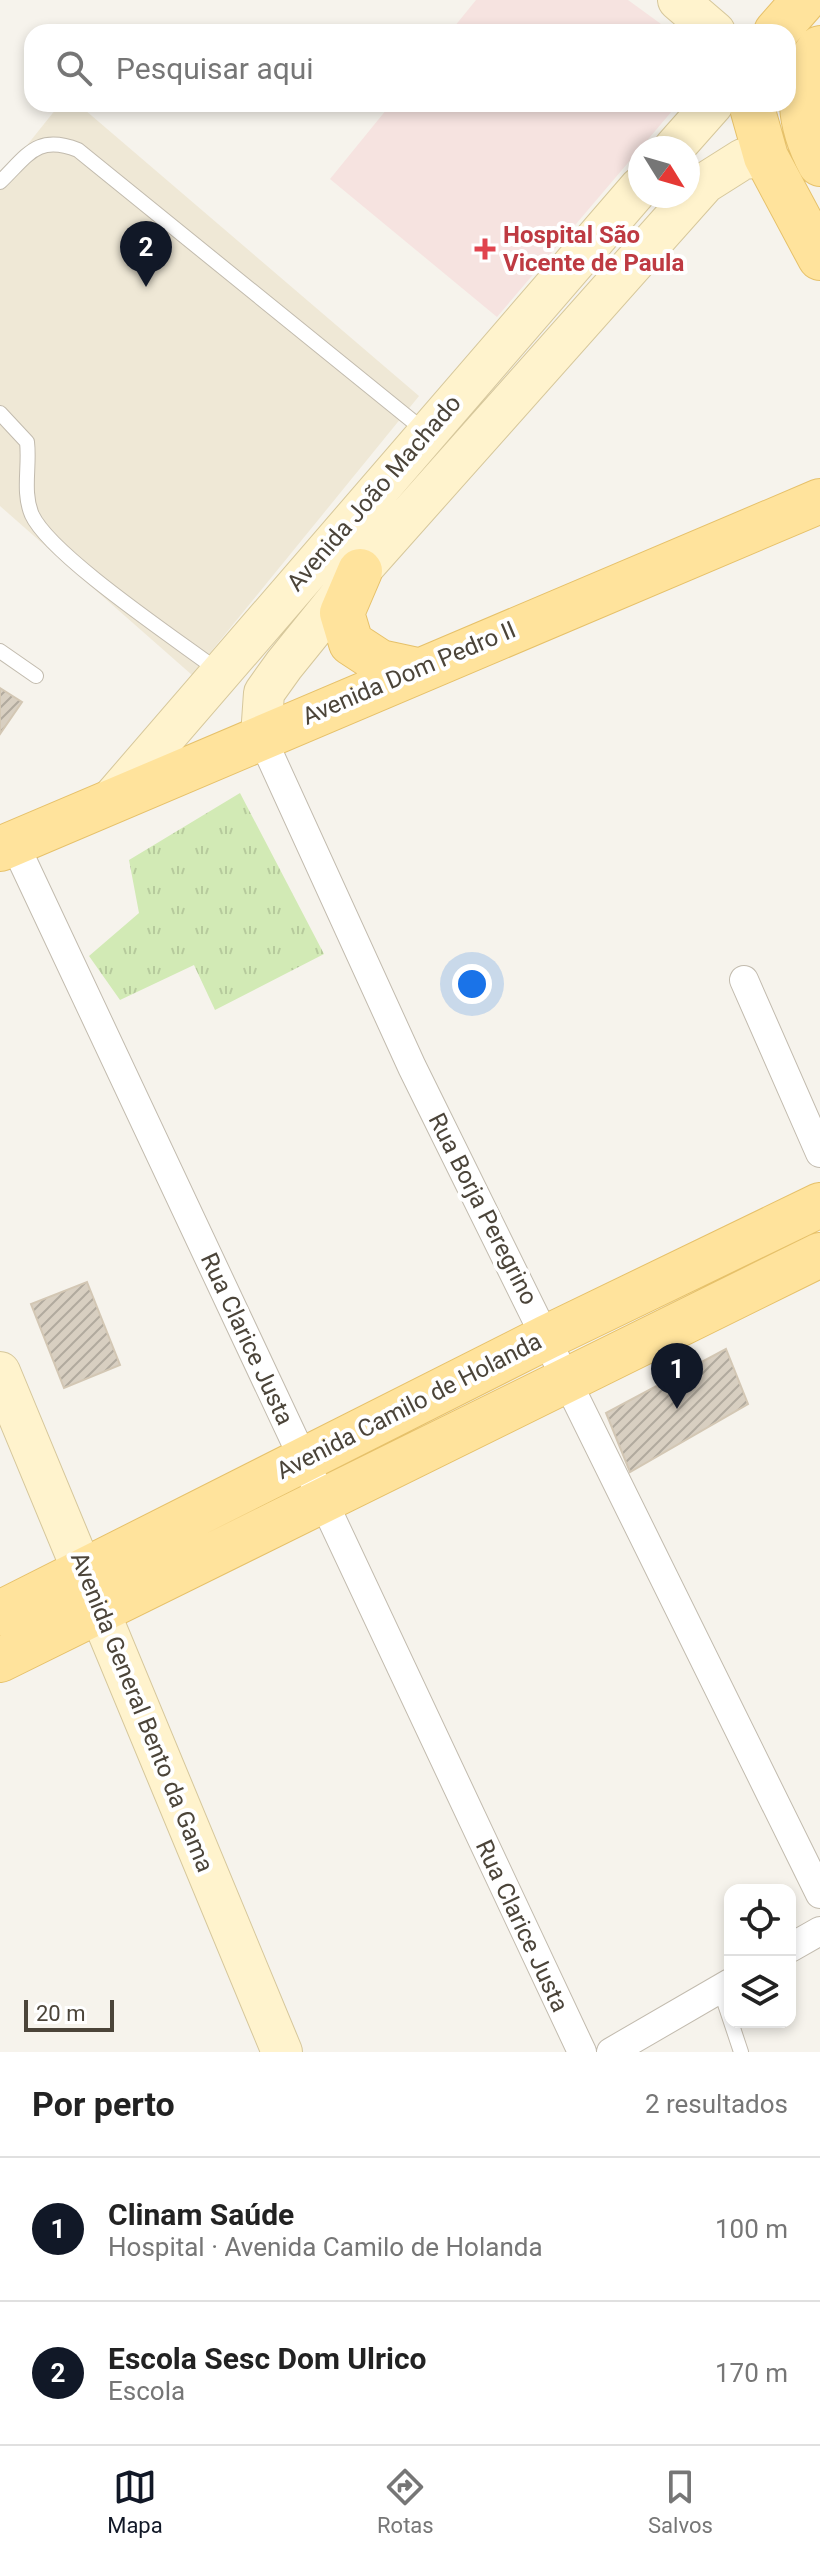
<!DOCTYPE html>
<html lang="pt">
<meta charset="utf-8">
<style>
:root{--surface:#fff;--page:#f6f6f6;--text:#222;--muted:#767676;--line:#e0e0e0;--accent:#111827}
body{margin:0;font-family:Roboto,sans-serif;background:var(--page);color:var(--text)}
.controls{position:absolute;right:24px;bottom:24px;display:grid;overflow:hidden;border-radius:16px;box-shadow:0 4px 12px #0003}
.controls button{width:72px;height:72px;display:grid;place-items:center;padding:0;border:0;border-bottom:2px solid var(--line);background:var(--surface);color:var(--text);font:40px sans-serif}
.compass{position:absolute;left:628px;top:136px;width:72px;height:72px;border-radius:50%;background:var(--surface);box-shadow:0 4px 12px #0003;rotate:127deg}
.scale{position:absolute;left:24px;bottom:20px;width:90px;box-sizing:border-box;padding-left:8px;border:4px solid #4b4439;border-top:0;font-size:22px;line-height:28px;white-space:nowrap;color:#4b4439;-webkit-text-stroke:6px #fff;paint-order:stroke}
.you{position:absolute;left:472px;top:984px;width:28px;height:28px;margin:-20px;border:6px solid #fff;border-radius:50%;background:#1a73e8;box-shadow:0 0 0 12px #1a73e833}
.badge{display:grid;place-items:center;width:52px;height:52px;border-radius:50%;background:var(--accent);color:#fff;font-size:26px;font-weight:700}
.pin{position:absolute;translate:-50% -66px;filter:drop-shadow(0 2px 4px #0008)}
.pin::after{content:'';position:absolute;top:42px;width:28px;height:24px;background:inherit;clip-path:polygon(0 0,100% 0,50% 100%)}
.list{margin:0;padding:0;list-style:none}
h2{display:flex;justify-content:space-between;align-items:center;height:104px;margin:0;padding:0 32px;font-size:34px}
h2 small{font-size:26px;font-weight:400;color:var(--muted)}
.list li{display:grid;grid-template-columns:52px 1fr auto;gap:24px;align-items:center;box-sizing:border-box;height:144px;padding:0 32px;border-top:2px solid var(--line)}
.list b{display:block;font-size:30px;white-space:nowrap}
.list p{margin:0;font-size:26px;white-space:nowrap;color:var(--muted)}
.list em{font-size:26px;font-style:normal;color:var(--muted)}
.icon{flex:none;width:44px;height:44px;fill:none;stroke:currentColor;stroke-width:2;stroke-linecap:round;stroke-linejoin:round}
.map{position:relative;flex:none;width:820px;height:2052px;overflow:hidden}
.search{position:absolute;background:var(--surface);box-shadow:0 4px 12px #0003;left:24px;right:24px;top:24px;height:88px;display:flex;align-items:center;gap:20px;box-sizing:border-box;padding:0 28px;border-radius:24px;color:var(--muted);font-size:30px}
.sheet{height:392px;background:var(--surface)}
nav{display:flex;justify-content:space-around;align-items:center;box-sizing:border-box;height:112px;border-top:2px solid var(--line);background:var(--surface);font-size:22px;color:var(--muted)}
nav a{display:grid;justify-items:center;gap:4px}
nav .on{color:var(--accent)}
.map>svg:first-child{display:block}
</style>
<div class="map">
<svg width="820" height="2052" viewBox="0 0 820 2052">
<defs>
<pattern id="grass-tufts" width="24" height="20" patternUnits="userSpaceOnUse" patternTransform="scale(2)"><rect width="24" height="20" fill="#d2eab5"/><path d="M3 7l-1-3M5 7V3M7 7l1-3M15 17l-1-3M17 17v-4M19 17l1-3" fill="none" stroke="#b6ca9c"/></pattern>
<pattern id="building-hatch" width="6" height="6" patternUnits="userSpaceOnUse" patternTransform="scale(2)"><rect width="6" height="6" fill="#d8cfc1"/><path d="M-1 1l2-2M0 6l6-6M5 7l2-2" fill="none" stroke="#b1aa9e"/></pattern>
</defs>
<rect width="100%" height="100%" fill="#f6f3ec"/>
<path fill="#efe8d6" d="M60,104H78L419,396L192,675L0,506V179Z"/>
<path fill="#f6e3e0" d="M476,0H628L672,32H450Z
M391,104H678L497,317L330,179Z"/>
<path fill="url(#grass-tufts)" d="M240,793L324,954L215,1010L194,965L120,1000L89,956L139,913L129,860Z"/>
<path fill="url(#building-hatch)" stroke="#d3c7b4" stroke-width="2" d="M0,688L22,702L0,734Z
M87,1282L120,1365L64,1388L31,1304Z
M726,1349L748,1404L630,1472L606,1413Z"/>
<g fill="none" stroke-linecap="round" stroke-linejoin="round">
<defs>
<path id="lane" d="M0,182C28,155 37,134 78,150L426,432
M0,413L27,442C30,466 22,492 32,515C51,556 179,641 220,672
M0,651L36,676
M720,1989L741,2052"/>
<path id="street" d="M261,736L412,1067L820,1894
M14,843L582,2052
M744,980L820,1153
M790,1948L820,1931
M611,2052L730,1983"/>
<path id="secondary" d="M678,0L715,32
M674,148L713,104
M261,736L264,693L284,665L360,571L705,183L743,159L766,157
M111,800L640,187
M0,1372L282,2052"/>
<path id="primary" d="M776,32L804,0
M820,48C792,83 800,127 820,164
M751,104L766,157L820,258
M360,571L342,613L351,643L380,662L417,670
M0,849L820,501
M0,1613L547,1337L820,1205
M0,1660L820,1255"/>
</defs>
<use href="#lane" stroke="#c2bbae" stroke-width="16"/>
<use href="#street" stroke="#c2bbae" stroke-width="30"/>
<use href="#secondary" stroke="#d6c79b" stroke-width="42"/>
<use href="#primary" stroke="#e6c16a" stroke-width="46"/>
<use href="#lane" stroke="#fff" stroke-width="14"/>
<use href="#street" stroke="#fff" stroke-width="28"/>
<use href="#secondary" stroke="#fff3cd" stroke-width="40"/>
<use href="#primary" stroke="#ffe39c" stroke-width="44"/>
</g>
<path fill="#e0444e" stroke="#fff" stroke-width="3" d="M481 237h8v8h8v8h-8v8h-8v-8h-8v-8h8z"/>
<g text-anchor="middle" stroke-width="8" stroke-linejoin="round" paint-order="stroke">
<g font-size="24" font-weight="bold" fill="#be3a42" stroke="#fff" text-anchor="start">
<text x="503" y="243">Hospital São<tspan x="503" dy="28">Vicente de Paula</tspan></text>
</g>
<g font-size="24" fill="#4b4439" stroke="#fff">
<text transform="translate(374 493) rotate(-49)" y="8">Avenida João Machado</text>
<text transform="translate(409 673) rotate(-23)" y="8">Avenida Dom Pedro II</text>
<text transform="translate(483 1209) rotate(63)" y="8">Rua Borja Peregrino</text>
<text transform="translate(247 1339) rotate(65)" y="8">Rua Clarice Justa</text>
<text transform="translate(409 1406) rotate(-27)" y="8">Avenida Camilo de Holanda</text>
<text transform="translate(142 1712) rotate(68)" y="8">Avenida General Bento da Gama</text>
<text transform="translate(522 1926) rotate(65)" y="8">Rua Clarice Justa</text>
</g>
</g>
</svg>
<div class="controls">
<button><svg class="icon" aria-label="locate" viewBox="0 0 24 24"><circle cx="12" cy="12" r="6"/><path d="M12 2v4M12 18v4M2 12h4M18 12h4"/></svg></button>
<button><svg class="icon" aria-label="layers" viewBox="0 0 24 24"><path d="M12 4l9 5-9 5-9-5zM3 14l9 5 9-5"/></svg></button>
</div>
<svg class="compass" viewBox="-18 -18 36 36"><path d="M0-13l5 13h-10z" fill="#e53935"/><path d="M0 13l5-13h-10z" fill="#767676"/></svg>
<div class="scale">20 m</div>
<div class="you"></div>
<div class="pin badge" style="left:677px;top:1409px">1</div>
<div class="pin badge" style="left:146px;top:287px">2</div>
<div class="search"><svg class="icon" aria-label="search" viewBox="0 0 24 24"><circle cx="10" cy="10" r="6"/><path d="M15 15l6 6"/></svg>Pesquisar aqui</div>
</div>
<section class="sheet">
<h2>Por perto<small>2 resultados</small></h2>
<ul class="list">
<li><span class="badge">1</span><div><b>Clinam Saúde</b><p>Hospital · Avenida Camilo de Holanda</p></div><em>100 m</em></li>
<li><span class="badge">2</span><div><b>Escola Sesc Dom Ulrico</b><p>Escola</p></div><em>170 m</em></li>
</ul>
</section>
<nav>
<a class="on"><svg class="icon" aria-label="map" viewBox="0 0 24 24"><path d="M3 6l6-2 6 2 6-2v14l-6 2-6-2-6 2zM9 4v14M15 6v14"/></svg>Mapa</a>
<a><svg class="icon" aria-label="directions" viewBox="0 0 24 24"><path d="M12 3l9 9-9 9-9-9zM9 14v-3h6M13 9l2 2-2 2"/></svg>Rotas</a>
<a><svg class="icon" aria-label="saved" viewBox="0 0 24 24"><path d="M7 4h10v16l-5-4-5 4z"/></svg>Salvos</a>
</nav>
